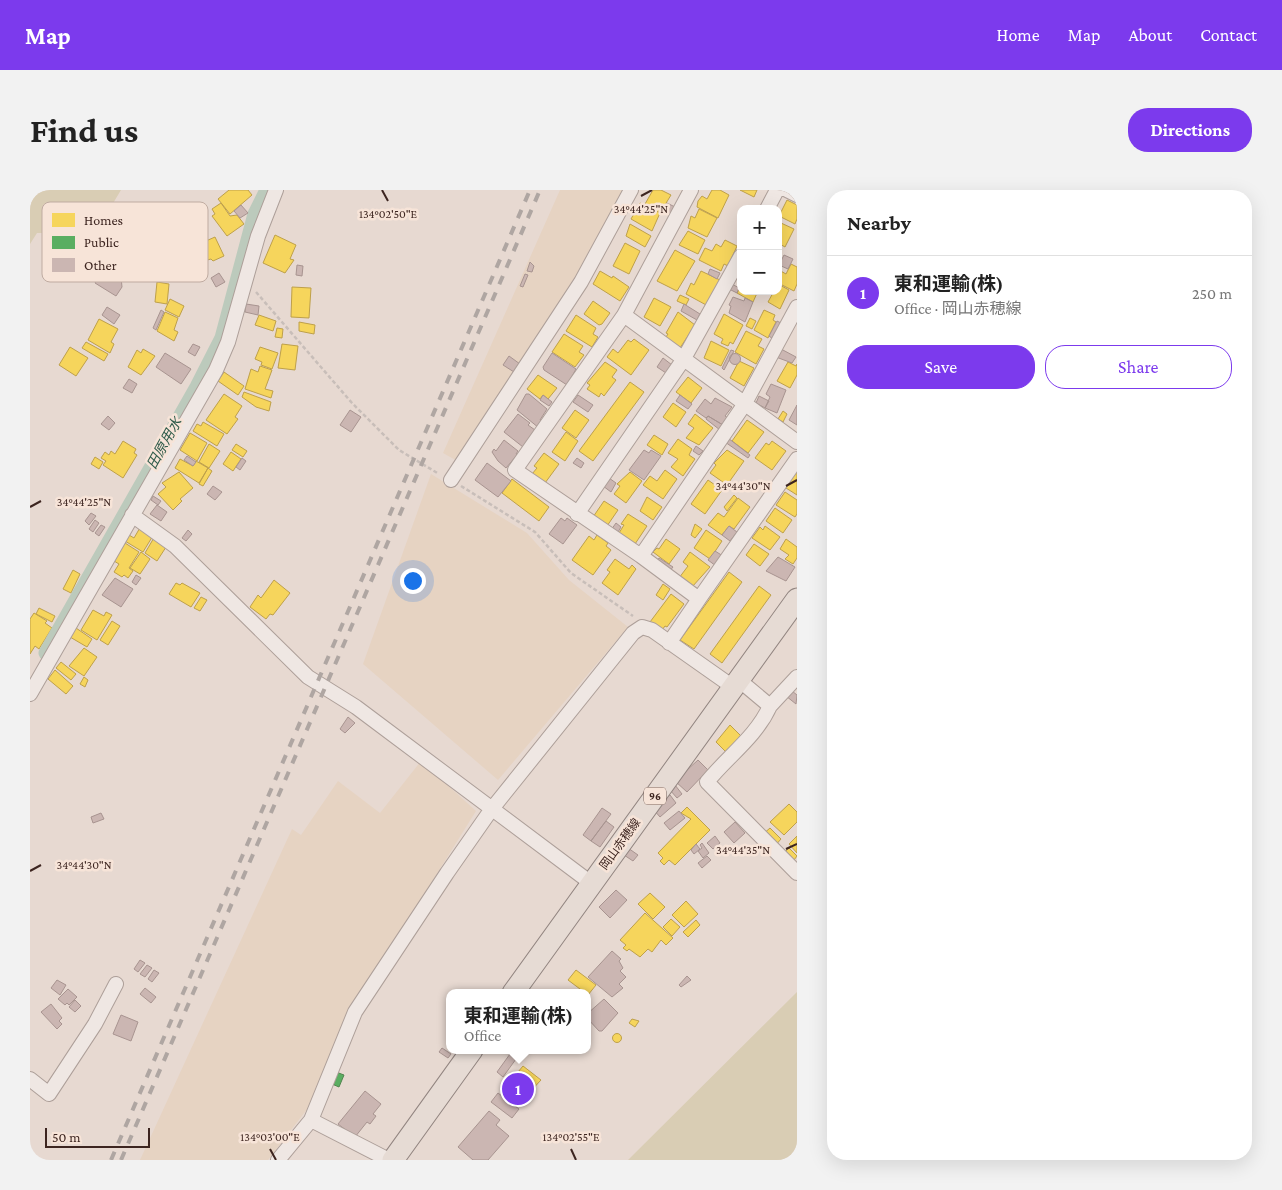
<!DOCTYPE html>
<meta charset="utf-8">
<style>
:root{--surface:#fff;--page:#f2f2f2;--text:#222;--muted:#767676;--line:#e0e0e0;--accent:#7c3aed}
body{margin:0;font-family:"Crimson Pro","Noto Sans JP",serif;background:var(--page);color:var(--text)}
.controls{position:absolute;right:15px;top:15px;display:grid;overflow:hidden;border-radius:10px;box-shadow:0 5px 20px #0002}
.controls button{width:45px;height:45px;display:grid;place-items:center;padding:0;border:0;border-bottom:1px solid var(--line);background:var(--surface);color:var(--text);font:25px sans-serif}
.scale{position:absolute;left:15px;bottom:12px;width:105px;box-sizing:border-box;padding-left:5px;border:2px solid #3d2520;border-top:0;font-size:14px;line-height:18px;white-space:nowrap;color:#3d2520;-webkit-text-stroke:4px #f7e4d8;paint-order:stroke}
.you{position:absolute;left:382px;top:390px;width:18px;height:18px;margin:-12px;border:4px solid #fff;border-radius:50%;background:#1a73e8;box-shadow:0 0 0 8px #1a73e833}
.badge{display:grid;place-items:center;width:32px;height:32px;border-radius:50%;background:var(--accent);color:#fff;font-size:16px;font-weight:700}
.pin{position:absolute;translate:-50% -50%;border:2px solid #fff;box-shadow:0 1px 5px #0006}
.popup{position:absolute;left:416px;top:799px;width:145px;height:65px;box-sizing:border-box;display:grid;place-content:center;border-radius:10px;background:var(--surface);filter:drop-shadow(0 1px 4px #0005);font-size:16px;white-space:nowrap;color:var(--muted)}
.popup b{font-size:19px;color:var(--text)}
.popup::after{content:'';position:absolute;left:50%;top:100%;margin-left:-10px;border:10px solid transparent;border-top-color:var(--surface)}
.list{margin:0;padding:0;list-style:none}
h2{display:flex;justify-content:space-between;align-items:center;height:65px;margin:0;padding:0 20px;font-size:21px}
h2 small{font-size:16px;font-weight:400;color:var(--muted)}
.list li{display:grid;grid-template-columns:32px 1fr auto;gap:15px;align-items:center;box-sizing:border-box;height:75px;padding:0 20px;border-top:1px solid var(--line)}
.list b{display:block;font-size:19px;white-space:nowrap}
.list p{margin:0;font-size:16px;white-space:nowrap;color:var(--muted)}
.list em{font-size:16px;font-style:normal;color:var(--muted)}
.actions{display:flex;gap:10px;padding:15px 20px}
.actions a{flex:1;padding:11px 0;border:1px solid var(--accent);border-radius:20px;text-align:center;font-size:18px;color:var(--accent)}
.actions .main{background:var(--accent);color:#fff}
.map{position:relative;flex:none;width:767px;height:970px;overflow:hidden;border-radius:20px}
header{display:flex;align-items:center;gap:30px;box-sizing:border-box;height:70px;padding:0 25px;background:var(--accent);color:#fff}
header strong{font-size:24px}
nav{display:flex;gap:28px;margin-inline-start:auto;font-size:18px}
.intro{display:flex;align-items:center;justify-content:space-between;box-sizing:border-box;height:120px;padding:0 30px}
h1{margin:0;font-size:35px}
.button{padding:12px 22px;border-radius:20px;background:var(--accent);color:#fff;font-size:18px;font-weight:700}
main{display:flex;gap:30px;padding:0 30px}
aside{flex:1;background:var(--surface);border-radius:20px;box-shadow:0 5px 20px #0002}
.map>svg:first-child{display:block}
</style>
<header>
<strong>Map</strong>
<nav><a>Home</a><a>Map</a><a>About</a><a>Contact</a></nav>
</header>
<div class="intro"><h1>Find us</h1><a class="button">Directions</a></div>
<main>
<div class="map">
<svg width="767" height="970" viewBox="0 0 767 970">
<rect width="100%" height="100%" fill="#e7d9d1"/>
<path fill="#e6d3c2" d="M530,0H596L552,80L429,272L413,263Z
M401,284L497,343L539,390L598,437L468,590L333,474Z
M391,571L446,621L330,807L278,918L238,970H110L262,639L271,645L308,591L350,623Z"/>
<path fill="#d9cdb4" d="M0,0H91L82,15L57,41L45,61L24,71L26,43H7L0,54Z
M767,802V970H598Z"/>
<path fill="#f6d55c" stroke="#bea04a" d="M199,0H218L222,5L200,24L188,9Z
M623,0H631L641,5L630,23L615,14Z
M682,0H690L699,5L688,28L667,17L668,11L672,6L677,9Z
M710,0H727L724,7Z
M757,10L767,15V29L765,34L749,26Z
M191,13L200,26L207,25L214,34L197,46L182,26L185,24L182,19Z
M610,13L630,23L622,41L601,29Z
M669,19L687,28L677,47L658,38L661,26L665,28Z
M127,27L131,51L117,53L113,30Z
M751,33L764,39L755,57L748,53V39Z
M600,34L621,46L615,57L596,46Z
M658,41L675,50L668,64L649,55Z
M245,45L266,55L260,69L264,70L255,83L233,73Z
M185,47L194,66L183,71L181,69L170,72L164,59L168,58L169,54Z
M695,50L707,56L698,76L694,74L691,81L669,70L675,58L682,61L686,54L691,57Z
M595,53L610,61L599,84L583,76Z
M132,60L134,74L120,76L118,62Z
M645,60L665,71L647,101L627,91Z
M761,74L767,77V94L764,101L748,93L749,80L756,84Z
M570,81L582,88L583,86L599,97L590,111L563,94Z
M671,81L690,90L678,116L656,104L661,93L664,95Z
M127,92L139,94L137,114L125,112Z
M748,94L759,100L750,119L738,112L744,101H748Z
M711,95V101H728L723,112L707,103Z
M262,97L281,98L279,128L261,127Z
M650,105L659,109L656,115L647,111Z
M624,108L641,117L630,136L614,127Z
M140,109L154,116L149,127L135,120Z
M563,111L580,123L572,134L569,135L554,124Z
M734,120L745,125L743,130L746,132L738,148L724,140Z
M135,122L148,128L144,140L148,142L144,151L127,141Z
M648,122L665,135L650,158L636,147L638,144L636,143Z
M694,124L713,135L703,154L700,152L698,156L691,153L693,149L684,144Z
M229,125L246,131L243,141L225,135Z
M546,125L566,138L563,144L568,147L562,157L536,141Z
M720,128L726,131L722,139L716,136Z
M69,129L88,139L81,152L84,154L80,163L58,150Z
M269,132L285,135L284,144L269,141Z
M247,138L253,139L252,148L245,147Z
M716,141L732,149L728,156L734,159L726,174L705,162Z
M534,144L553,156L549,162L554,165L545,177L522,162Z
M604,149L619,160L601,185L577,167L583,159L588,163L598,150L601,152Z
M681,151L699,160L691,176L674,168Z
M56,152L78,164L74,171L52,158Z
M252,154L268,156L265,180L248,178Z
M40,157L58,168L46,186L29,175Z
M230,157L248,163L242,179L231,175L232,172L225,169Z
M113,159L125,166L111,185L98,177L107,160L111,163Z
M709,171L724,178L714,196L700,188Z
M575,172L587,180L582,187L586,190L574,206L571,203L569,207L557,199L560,195L557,193Z
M758,172L766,176L767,174V185L760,198L747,191Z
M230,176L242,180L235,199L243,201L241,208L215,199L221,179L228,182Z
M194,182L214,196L208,205L188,191Z
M508,185L527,198L518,209L513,205L510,209L497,199Z
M658,187L672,198L661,213L646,202Z
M600,192L614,202L563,271L549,261Z
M214,202L241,212L239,221L226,217L212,207Z
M194,204L212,216L205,227L208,229L197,244L176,230Z
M643,213L656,222L646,237L633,227Z
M545,220L559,230L546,248L532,238Z
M753,221L757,224L753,232L748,229Z
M665,224L683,238L669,255L656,248L664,238L658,234Z
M717,230L734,242L718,263L702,251Z
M173,232L194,244L187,256L163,241L167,234L171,236Z
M536,242L548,251L535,271L522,262Z
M160,243L177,253L167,271L150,260Z
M624,245L638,254L632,265L617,255Z
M648,249L662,259L659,265L665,269L653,286L641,277L648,269L638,263Z
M93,251L106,259L104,263L107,265L93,288L73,275L76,271L71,268L75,262L79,265L81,261L85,264Z
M742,251L756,261L742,280L725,268L736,253L739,255Z
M179,254L190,261L179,278L169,272Z
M206,254L217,261L213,267L202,260Z
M697,260L714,271L697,295L680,283L686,275L684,273Z
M201,262L211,269L203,281L193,274Z
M514,263L529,274L515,293L502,284L507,278L504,276Z
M65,267L73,272L69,279L61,274Z
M150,269L163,276L166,271L178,278L169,293L145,278Z
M178,278L182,281L173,296L169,294Z
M767,278V305L756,298Z
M635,280L647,289L633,309L613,295L620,286L627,291Z
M149,282L163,298L150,309L152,311L143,320L128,304L136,297L132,293Z
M600,282L612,291L596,313L584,304L590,296L587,294Z
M482,289L519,317L509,331L472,303Z
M678,290L692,300L675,324L661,314Z
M755,302L767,310V324L765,327L746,315Z
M704,305L707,308L697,321L694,317Z
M617,307L632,317L623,330L610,321Z
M708,308L720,317L704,339L699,336L692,345L678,335L688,323L694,327Z
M574,311L588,320L577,336L563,327Z
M745,318L762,330L753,343L736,331Z
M598,324L617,336L605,354L589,343L594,335L591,334Z
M665,334L672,339L665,348L661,345Z
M111,336L124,344L113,362L95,351L99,345L104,348Z
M735,336L750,347L740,360L722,348L730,337L733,340Z
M676,340L692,351L680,369L664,358Z
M567,345L578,353L576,356L581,360L563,385L542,370L559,346L564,350Z
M125,346L138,354L127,371L115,363Z
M636,349L650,359L639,374L623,362L627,358L629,359Z
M756,349L767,357V368L763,374L755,369L759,365L750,359Z
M95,353L109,362L99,378L103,381L98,388L94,385L92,387L84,382L89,374L84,371Z
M724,354L739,364L730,376L716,365Z
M111,362L120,369L110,384L100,378Z
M660,362L680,377L662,397L649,388L658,376L653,372Z
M585,369L599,379L602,375L606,379L588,405L572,393L580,382L577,380Z
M43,380L50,384L41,403L33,399Z
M699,382L712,392L664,459L650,450Z
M244,390L260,403L243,425L240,424L236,429L220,417L228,405L231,408Z
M146,393L150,395L152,393L170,403L161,417L139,404Z
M633,394L640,399L633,410L626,405Z
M729,396L741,405L692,473L680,464Z
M641,404L654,414L637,437L635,436L632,440L620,432Z
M171,407L177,410L170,421L164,418Z
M9,418L25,426L22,432L6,424Z
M63,420L74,426L76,422L82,425L67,450L51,440Z
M4,423L17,431L15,433L22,438L9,459L5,456L0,464V429Z
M82,431L90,436L78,455L70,450Z
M46,438L62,449L57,457L40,447Z
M54,458L67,467L54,486L39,476Z
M31,472L46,484L41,490L26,478Z
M25,480L43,496L36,504L18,489Z
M54,487L58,490L55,497L50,494Z
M700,535L712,547L696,562L686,552Z
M759,614L767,622V632L754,645L740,632Z
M657,617L680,640L645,675L639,670L634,675L630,671L633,668L628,663L661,629L651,623Z
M740,638L751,649L744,657L732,645Z
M767,646V663L759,654Z
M759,658L767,666L761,674L752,665Z
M620,703L635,717L623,729L608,714Z
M656,711L668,724L654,737L642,725Z
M615,723L643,748L636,755L631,750L622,762L618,759L610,767L599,759L597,761L593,758L596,755L590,750Z
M641,729L650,737L642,746L633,737Z
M666,730L670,735L658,747L653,742Z
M546,780L566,795L558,805L538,790Z
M602,829L609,831L605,837L599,833Z
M582.5 848a4.5 4.5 0 1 1 9 0a4.5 4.5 0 1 1-9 0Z
M493,876L511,890L486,917L471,904L477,897L474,894L480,886L483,888Z"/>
<path fill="#5aae61" stroke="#51854e" d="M306,882L314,885L309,897L302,894Z"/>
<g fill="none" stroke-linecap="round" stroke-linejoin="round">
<path stroke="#bccabc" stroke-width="15" d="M16,463L167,197L192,148L225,24L237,0"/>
</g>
<path fill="#cbb6b2" stroke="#a89490" d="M637,13L645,17L640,26L633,22Z
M211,15L218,23L210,28L204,21Z
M754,65L763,69L758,79L749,75Z
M80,66V68L89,67L92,97L86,106L65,93L70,85L78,88L76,67Z
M500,72L504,76L502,82L497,81Z
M267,75L273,76L272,86L266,85Z
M680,79L690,83L687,89L678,84Z
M189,83L195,92L186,97L181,88Z
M495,84L498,85L493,97L490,96Z
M702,94L709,98L707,103L699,99Z
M703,107L714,111L715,108L723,112L715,132L699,123L701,116L699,115Z
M216,114L229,116L228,125L215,122Z
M654,114L670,124L667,130L651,121Z
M77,117L90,125L84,134L72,125Z
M131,120L134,122L126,140L123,138Z
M747,131L751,133L743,149L739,146Z
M163,154L170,157L165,166L158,162Z
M751,159L766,167L762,173L746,167Z
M701,160L704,161L694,180L692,178Z
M135,163L161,179L151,194L126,177Z
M522,163L546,179L537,195L514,180L513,177Z
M699.5 169a5.5 5.5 0 1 1 11 0a5.5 5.5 0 1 1-11 0Z
M479,166L490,174L484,182L473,175Z
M633,168L642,175L636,183L627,177Z
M99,189L107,194L102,203L93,198Z
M741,194L756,200L747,223L735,218L740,207L736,204Z
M496,204H499L517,219L510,230L513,232L509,238L487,220Z
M513,205L522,212L519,216L510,210Z
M548,205L563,215L558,222L543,212Z
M650,205L662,214L658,219L646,211Z
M729,206L739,211L735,218L726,213Z
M685,208L702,217L695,226L698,228L693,235L678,226L676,228L666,221L675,209L681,214Z
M767,215V235L759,230Z
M320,220L331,227L321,242L310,235Z
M488,224L500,233L498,235L505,240L493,257L474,242Z
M78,226L85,233L79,240L71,234Z
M678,226L693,235L690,240L676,229Z
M698,248L720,265L718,268L695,252Z
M474,250L488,261L486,264L487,265L476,278L468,271L462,262L464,259L466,261Z
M666,256L673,261L669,265L663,261Z
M614,260L619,263L621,260L631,266L614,290L599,280Z
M157,266L166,272L163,276L154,270Z
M212,268L216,271L210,280L206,277Z
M547,268L554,273L551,278L543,273Z
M457,273L481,291L468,307L445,290Z
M579,288L586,293L581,302L573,296Z
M183,296L192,302L185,310L177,304Z
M123,306L131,311L128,315L121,310Z
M127,315L137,322L131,331L120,324Z
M61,323L66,326L59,335L55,331Z
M531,328L535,331L537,328L547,335L533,354L519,344Z
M65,330L69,333L63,342L59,339Z
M586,333L591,337L587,344L581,340Z
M71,335L75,337L69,346L65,343Z
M699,336L707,342L700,351L692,345Z
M158,340L162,344L156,351L152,348Z
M685,361L693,366L686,376L678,370Z
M748,367L765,377L756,391L736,381Z
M629,368L643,377L639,382L626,373Z
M106,385L111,388L106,395L102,392Z
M85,388L103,399L91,417L72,405Z
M762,501L767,505L766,514L756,506Z
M318,527L325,533L315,543L310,539Z
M668,570L678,580L657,602L645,591Z
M645,595L652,604L647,608L640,600Z
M640,605L646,613L630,627L623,619Z
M572,618L581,624L561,651L553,645Z
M649,621L655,628L640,640L634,633Z
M71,623L74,629L63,633L61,627Z
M576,631L584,637L570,657L561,651Z
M705,632L715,643L704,653L694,642Z
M685,646L690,653L683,659L677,653Z
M672,653L679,663L673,668L668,661L672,658L670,655Z
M666,654L670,659L664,664L661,660Z
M598,658L608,665L603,671L594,665Z
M677,666L681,670L672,678L668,673Z
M586,700L597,710L580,728L569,717Z
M582,761L591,769L589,771L593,778L590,781L596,787L589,794L593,798L582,807L558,787Z
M110,770L115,773L108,782L104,779Z
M117,775L122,778L115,787L110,784Z
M124,780L129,783L122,792L118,789Z
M657,786L661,790L651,797L649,795Z
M27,790L36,795L30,805L21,798Z
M115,798L126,807L121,813L110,804Z
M38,799L47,807L39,815L37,813L35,815L28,809Z
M574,809L588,823L572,841H569L557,828V824Z
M45,810L51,816L45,822L39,817Z
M21,814L32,828L29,831L32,834L27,839L11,822Z
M91,825L108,832L101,851L83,844Z
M412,858L421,864L418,868L409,862Z
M480,864L486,869L473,887L467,882Z
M335,901L351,914L343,924L346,926L340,934L337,932L325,947L308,934Z
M468,903L489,919L482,928L461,912Z
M459,921L470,930L466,935L479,946L458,970H443L428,957Z"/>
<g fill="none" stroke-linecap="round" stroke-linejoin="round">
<defs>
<path id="minor" d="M661,0L594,125L485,280L611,366L669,409L767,269
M757,0L767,5
M737,19L747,0
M594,125L767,252
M421,290L551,92L601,0
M547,324L653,170L711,66
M102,325L145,356L278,487L326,517L561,693
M611,366L714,215L767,117
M639,453L669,409
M709,490L740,516L767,487
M0,504L186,180L198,152L228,46L246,0
M740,516C726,547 698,566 677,592L767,683
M0,889L19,904L65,834L86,794
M281,930L359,970
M248,970L281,930L325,822L417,683L461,620L603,443L612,437L622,440L703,497"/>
<path id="primary" d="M483,803L767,409
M363,970L442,860"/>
</defs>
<use href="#minor" stroke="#ad9f99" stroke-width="16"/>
<use href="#primary" stroke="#928580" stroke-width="23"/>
<path stroke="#c8beb9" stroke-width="2.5" stroke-dasharray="4 2.5" stroke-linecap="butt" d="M226,102L322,213L369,260L409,284
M431,296L505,342L541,383L603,426"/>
<use href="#minor" stroke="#efe7e3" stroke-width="14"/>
<use href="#primary" stroke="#e6dbd4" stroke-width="21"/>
<path stroke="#afa6a2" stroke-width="4" stroke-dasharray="9 9" stroke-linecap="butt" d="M81,970L500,0
M91,970L510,0"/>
</g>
<path fill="none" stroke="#3d2520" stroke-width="2" d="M352,0L358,11M611,6L622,0M756,296L767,290M0,317L11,311M756,659L767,654M0,681L11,675M240,959L246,970M541,959L546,970"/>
<g text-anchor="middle" stroke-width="5" stroke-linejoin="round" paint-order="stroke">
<rect fill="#f7e4d8" stroke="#755e57" stroke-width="1" x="614" y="597.5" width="22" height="17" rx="4"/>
<g font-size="11" font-weight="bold" fill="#3d2520">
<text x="625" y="610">96</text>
</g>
<g font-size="12" fill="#3d2520" stroke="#f7e4d8">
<text transform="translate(590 654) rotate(-54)" y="4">岡山赤穂線</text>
</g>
<g font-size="14" font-style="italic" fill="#305c4b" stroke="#f7e4d8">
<text transform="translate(134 253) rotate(-61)" y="5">田原用水</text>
</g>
</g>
<rect x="12" y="12" width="166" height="80" rx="8" fill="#f7e4d8" stroke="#bfaba1" stroke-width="1"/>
<rect x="22" y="23" width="23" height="14" fill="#f6d55c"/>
<rect x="22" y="46" width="23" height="13" fill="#5aae61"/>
<rect x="22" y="68" width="23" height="14" fill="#cbb6b2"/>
<g font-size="14" fill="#3d2520">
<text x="54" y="35">Homes</text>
<text x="54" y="57">Public</text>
<text x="54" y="80">Other</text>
</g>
<g font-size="12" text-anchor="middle" fill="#3d2520" stroke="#f7e4d8" stroke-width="5" stroke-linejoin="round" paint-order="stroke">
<text x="611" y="23">34°44'25"N</text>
<text x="358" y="28">134°02'50"E</text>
<text x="713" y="300">34°44'30"N</text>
<text x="54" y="316">34°44'25"N</text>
<text x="713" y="664">34°44'35"N</text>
<text x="54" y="679">34°44'30"N</text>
<text x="240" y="951">134°03'00"E</text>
<text x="541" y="951">134°02'55"E</text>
</g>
</svg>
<div class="controls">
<button>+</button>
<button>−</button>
</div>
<div class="scale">50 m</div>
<div class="you"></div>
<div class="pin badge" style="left:488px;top:899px">1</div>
<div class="popup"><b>東和運輸(株)</b>Office</div>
</div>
<aside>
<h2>Nearby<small></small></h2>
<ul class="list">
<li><span class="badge">1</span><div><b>東和運輸(株)</b><p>Office · 岡山赤穂線</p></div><em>250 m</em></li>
</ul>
<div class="actions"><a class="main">Save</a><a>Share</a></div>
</aside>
</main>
